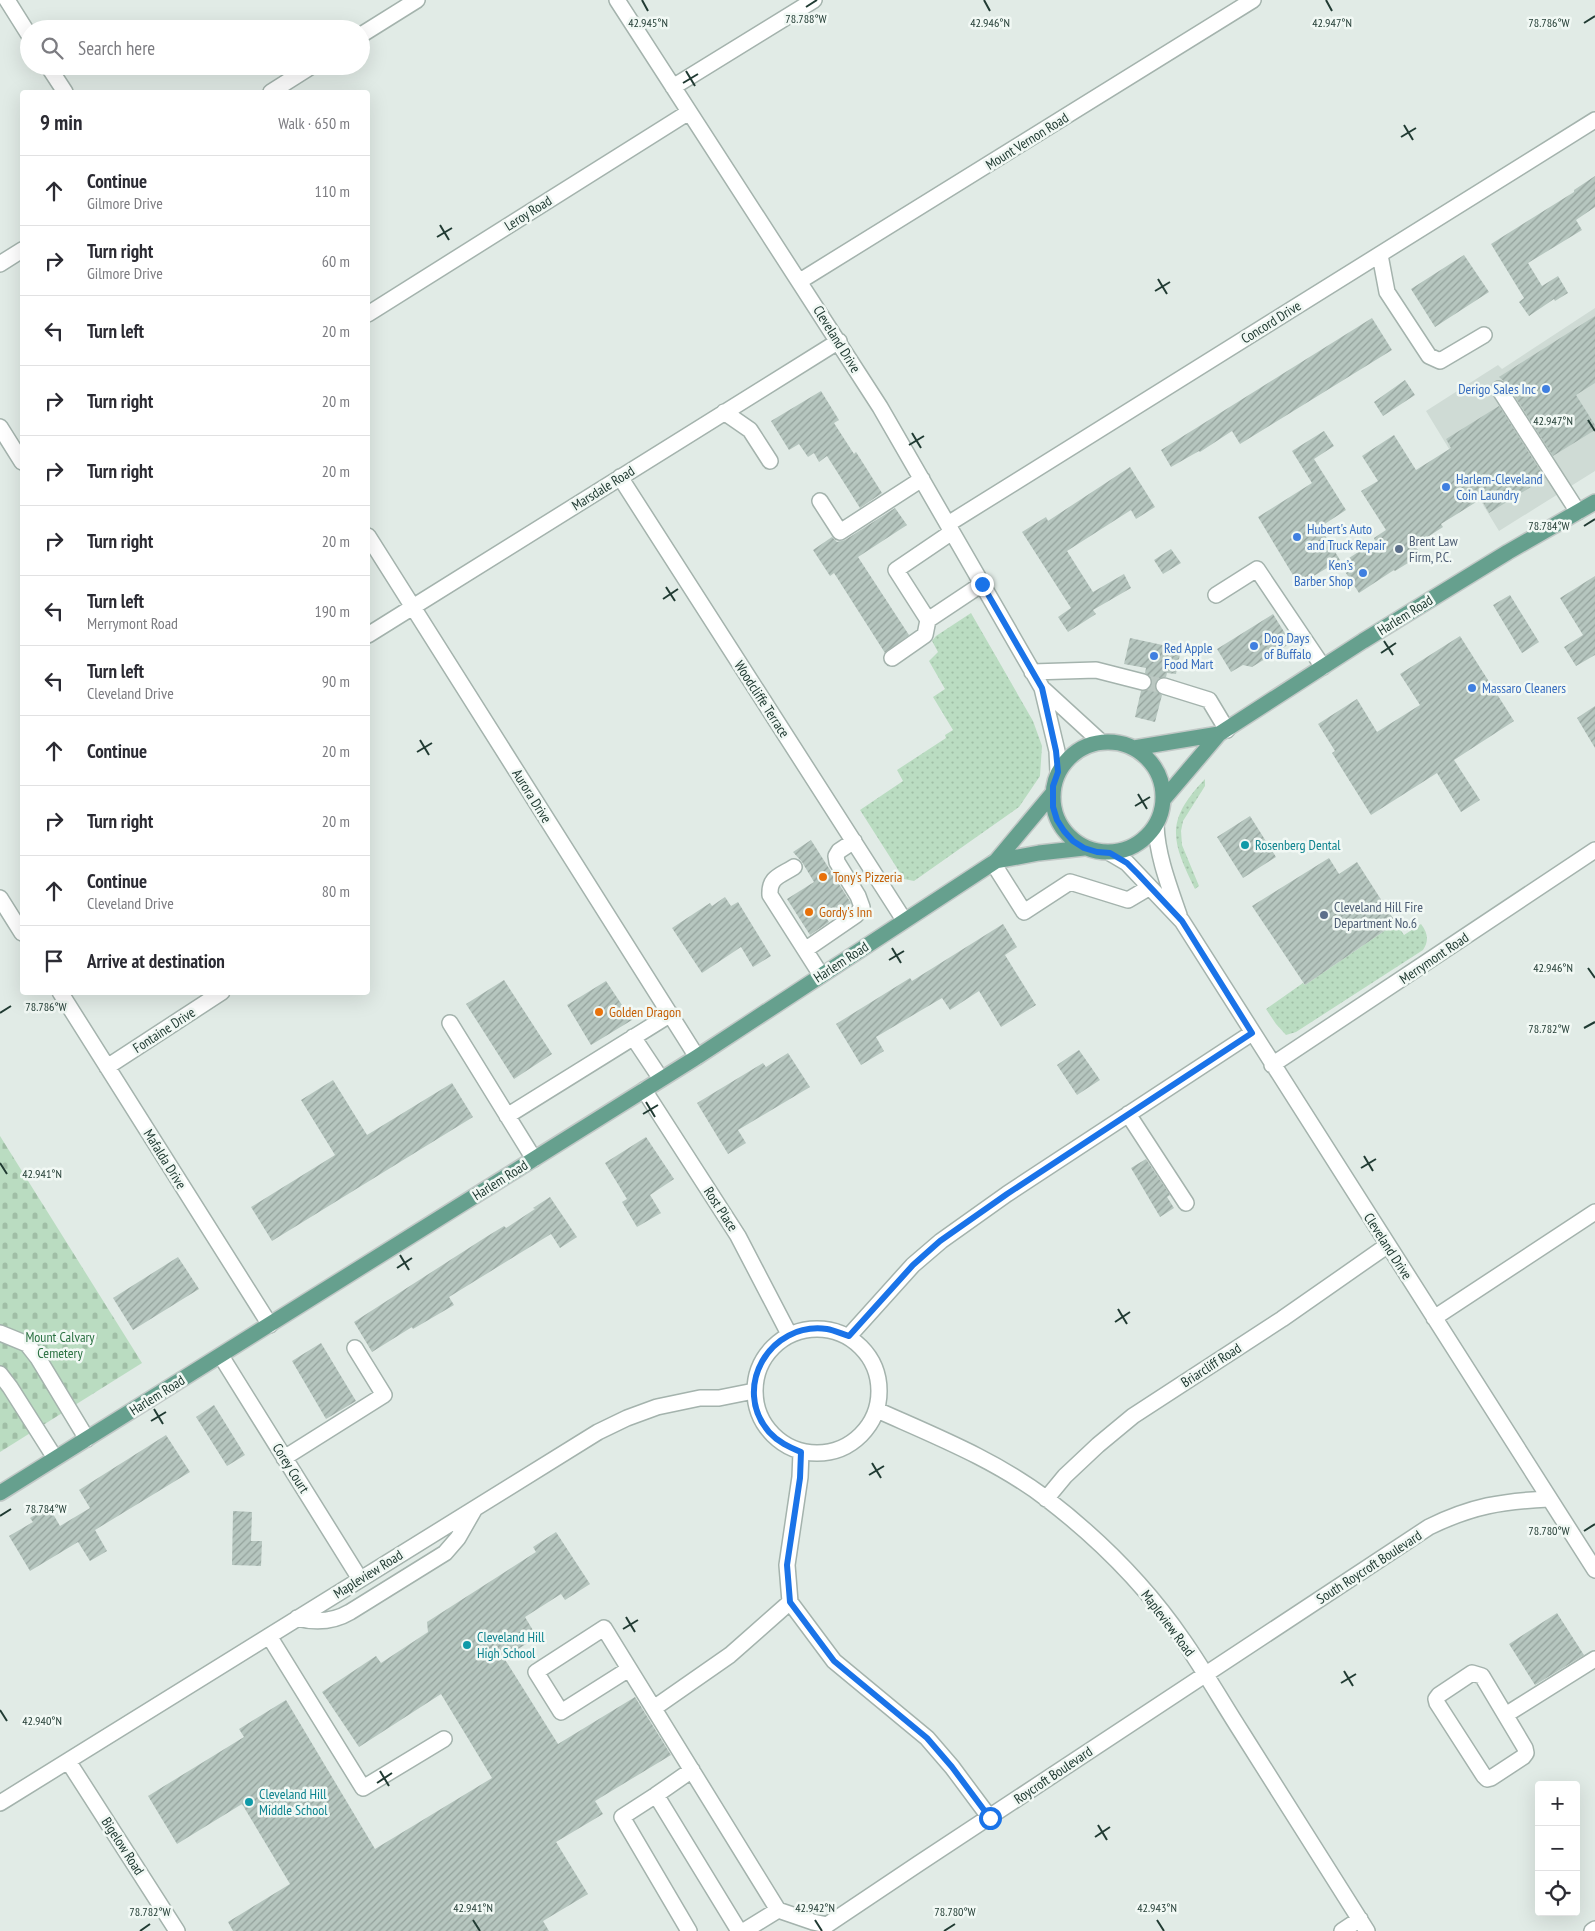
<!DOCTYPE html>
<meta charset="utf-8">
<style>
:root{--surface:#fff;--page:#f2f2f3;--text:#2b2b33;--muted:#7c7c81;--line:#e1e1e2}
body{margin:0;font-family:"PT Sans Narrow",sans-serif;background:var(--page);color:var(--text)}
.controls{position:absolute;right:15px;bottom:15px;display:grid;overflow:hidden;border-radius:5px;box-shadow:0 5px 20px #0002}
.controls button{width:45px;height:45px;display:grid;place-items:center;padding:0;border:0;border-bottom:1px solid var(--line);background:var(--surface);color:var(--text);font:25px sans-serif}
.stop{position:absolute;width:15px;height:15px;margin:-11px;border:4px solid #1a73e8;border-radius:50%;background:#fff}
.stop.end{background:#1a73e8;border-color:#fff;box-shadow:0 1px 5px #0008}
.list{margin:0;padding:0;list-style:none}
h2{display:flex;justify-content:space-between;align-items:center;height:65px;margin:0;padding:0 20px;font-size:21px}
h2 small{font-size:16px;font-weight:400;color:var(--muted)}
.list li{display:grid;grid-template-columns:32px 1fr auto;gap:15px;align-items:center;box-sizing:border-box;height:70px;padding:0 20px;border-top:1px solid var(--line)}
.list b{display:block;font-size:19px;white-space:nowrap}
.list p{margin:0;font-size:16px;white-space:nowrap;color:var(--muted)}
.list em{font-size:16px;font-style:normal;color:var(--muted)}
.icon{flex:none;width:28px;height:28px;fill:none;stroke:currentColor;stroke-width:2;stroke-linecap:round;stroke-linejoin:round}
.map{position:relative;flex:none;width:1595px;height:1931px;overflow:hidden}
.search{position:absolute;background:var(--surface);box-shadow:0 5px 20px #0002;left:20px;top:20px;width:350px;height:55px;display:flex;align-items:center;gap:12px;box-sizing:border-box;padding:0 18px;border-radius:28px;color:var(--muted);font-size:19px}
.panel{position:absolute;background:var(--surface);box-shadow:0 5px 20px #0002;left:20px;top:90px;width:350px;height:905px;border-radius:5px}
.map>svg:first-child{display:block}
</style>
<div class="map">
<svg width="1595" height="1931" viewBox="0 0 1595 1931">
<defs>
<pattern id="green-dots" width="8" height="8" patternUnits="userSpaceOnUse" patternTransform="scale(1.25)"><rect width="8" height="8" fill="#badcc1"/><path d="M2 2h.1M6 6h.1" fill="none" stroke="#a0bea6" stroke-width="1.8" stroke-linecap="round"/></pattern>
<pattern id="cemetery-stones" width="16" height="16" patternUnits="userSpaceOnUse" patternTransform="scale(1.25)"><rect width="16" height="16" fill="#badcc1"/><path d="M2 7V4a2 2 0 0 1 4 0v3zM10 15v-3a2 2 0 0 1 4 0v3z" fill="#a0bea6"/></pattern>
<pattern id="building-hatch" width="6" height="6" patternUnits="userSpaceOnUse" patternTransform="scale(1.25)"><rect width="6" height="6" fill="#b6c6bf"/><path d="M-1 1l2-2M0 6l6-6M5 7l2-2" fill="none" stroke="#94a29c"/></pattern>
</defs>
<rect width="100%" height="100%" fill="#e1ebe6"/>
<path fill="#cfdbd5" d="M1595,308V471L1499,531L1426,411L1498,365L1502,369Z"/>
<path fill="url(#green-dots)" d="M971,613L1033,721L1042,746L1040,776L1019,807L914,881L904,879L860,810L903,781L897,770L946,738L945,735L953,730L933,697L945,689L929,661L938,652L932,641L936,636Z
M1205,779V786L1183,821L1181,831L1182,845L1199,886L1195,889C1171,840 1165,821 1205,779Z
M1396,923L1404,935L1421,924C1428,933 1429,941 1423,950L1296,1032L1286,1035L1276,1024L1266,1009L1303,983L1305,985Z"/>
<path fill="url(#cemetery-stones)" d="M0,1136L142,1363L0,1452Z"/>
<path fill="url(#building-hatch)" d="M1595,176V207L1576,220L1582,230L1528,263L1542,286L1558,276L1568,293L1555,301L1554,299L1529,316L1519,302L1524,298L1491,244L1574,192V190Z
M1464,255L1489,292L1435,327L1411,289Z
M1595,316V383L1576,395L1595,425V430L1553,456L1507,384L1499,377Z
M1372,318L1392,350L1240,444L1232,431L1200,452L1199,451L1171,467L1161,450Z
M1405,380L1415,395L1383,416L1374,402Z
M821,391L839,420L834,423L854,454L856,452L882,493L860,508L827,456L819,462L814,453L808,457L799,444L789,450L771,421Z
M1499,406L1545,478L1489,513L1481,499L1441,524L1443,527L1415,545L1421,555L1395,571L1394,570L1359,593L1340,564L1375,541L1374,538L1386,530L1361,491L1378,481L1362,456L1394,435L1416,470L1451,448L1446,439Z
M1324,431L1334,446L1314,459L1346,510L1320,527L1340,560L1299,585L1258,517L1312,483L1292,451Z
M1130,467L1155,507L1136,519L1131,510L1067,551L1093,592L1124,574L1131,588L1093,610L1096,614L1068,632L1058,617L1071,608L1022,532L1046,517L1048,521Z
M895,508L907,525L858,557L909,635L885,653L834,573L830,576L813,550L832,537L837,542L845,540Z
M1171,549L1181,563L1163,574L1154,560Z
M1595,576V655L1576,666L1564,647L1583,635L1560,598Z
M1510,595L1539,642L1522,653L1493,605Z
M1273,614L1291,643L1252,667L1243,665L1231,672L1217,649Z
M1460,636L1514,721L1454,760L1480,800L1461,812L1437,773L1371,815L1332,753L1335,751L1318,724L1357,699L1377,732L1420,705L1400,674Z
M1130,638L1181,649L1176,674L1167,673L1166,677L1158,679L1155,683V689L1162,695L1155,722L1135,717L1141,691L1150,688L1152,680L1145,673L1146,668L1124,664Z
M1595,706V748L1577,718Z
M1250,816L1276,857L1243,878L1217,837Z
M811,840L851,903L827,919L829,922L810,935L787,899L814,882L802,862L793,852Z
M1329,858L1339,874L1357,862L1396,923L1305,985L1252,906Z
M725,897L731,906L738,902L771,956L753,967L741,947L702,973L672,928L710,903L712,906Z
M1003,924L1017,947L1005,955L1036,1005L1001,1027L979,991L950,1010L942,998L876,1037L884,1051L861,1065L836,1024L910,978L912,981Z
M504,980L552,1054L514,1079L466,1004Z
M606,981L632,1020L591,1045L567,1005Z
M1079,1050L1100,1080L1077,1095L1057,1065Z
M788,1053L810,1087L738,1130L746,1143L728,1154L697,1103L763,1063L766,1067Z
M333,1080L367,1135L452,1083L473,1117L272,1241L251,1207L335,1155L301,1100Z
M646,1137L674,1179L650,1195L661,1213L637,1227L622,1202L627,1199L605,1163Z
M1146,1159L1170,1195L1167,1197L1174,1208L1160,1217L1131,1168Z
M550,1197L577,1237L560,1248L551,1234L449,1297L454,1305L413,1329L412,1327L372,1352L354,1322L486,1237L504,1226L506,1228L535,1209L533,1208Z
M178,1257L199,1289L133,1330L113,1298Z
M321,1343L356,1401L326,1419L292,1361Z
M214,1405L245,1455L227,1466L196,1417Z
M166,1435L190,1472L95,1530L107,1551L90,1561L78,1542L30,1571L9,1536L33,1522L30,1518L49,1507L60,1526L90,1508L79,1490Z
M233,1511L252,1512L251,1541H262L261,1566L232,1565Z
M556,1532L590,1584L565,1600L561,1594L525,1617L537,1637L504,1658L558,1744L635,1697L671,1755L595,1801L603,1814L556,1842L588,1894L543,1921L549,1931H233L228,1922L290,1884L242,1804L177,1844L148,1796L244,1737L239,1729L286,1700L375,1849L492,1778L441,1694L359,1747L322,1692L376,1656L381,1663L428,1632L427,1622L536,1552L533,1547Z
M1557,1613L1584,1655L1535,1685L1509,1644Z"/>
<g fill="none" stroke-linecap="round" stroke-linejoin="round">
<path stroke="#bbc8c2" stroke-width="15" stroke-dasharray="15 8" stroke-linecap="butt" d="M1143,682L1164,686"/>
<defs>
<path id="minor" d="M7,0L29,35
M617,0L880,407L1042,688L1101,742
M361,35L417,0
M48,66L65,92
M673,87L814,0
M271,92L312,66
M1380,255L1387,292L1429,356L1440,361L1484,335
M0,264L22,250
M800,281L1253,0
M368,314L689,112
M1499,389L1578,512
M724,412L750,430L770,461
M0,427L22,462
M620,477L904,920
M820,501L840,532L922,479
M948,524L1595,120
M952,532L896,570L928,620L982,584
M368,536L697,1057
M1216,595L1257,569L1323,667
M368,635L839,341
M892,658L925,635L928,620
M1032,672L1096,670L1143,682
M1164,686L1209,700L1227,730
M1042,688L1057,751L1058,772
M1156,825C1157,855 1169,886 1179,915
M1110,853L1127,863L1182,921L1595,1570
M993,863L1024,912L1070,882L1128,900L1150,887
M794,867C780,876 769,877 770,895L821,975
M0,898L22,933
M805,950L856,915L862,907L858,896L837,862L836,856L839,851L854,841
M60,992L270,1325
M450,1023L534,1159
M633,1037L661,1079
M1272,1065L1595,850
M107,1067L222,992
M644,1090L738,1236L789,1334
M1128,1114L1186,1203
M507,1116L671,1014
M1434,1318L1595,1212
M755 1391a62 62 0 1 1 124 0a62 62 0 1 1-124 0Z
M0,1333L27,1344L38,1358L87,1439
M849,1336L913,1265L941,1241L1007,1194L1252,1033
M221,1356L360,1579
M0,1374L10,1387L55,1458
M877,1410C935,1436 996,1460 1047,1499C1099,1539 1146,1586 1183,1640C1204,1670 1222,1702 1242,1733C1284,1799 1325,1865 1367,1931
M801,1452L800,1477L787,1565L790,1602L834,1661L927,1738L952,1767L990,1818
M284,1458L384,1395L355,1348
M1046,1499L1065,1476L1098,1445L1133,1416L1282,1319L1388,1245
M297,1618C316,1623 333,1622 350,1612L445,1553L458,1538L474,1510
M269,1636L363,1788L444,1739
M629,1669L561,1712L536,1672L604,1628L778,1910
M1472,1673L1482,1676L1525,1748L1526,1753L1523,1757L1491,1778L1487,1779L1484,1776L1437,1703L1436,1699L1439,1695Z
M654,1708L730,1655L790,1602
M1507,1714L1595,1659
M68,1761L177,1931
M692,1770L656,1795L739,1931
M656,1795L622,1817L689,1931
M0,1803L598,1432L627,1418L657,1407L700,1398H719L754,1391
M744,1931L778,1910L813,1922L827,1925L918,1864L1429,1527C1472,1506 1502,1501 1549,1499
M1342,1931L1360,1919
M1592,1931L1595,1929"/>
<path id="major" d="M1053 797a55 55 0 1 1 110 0a55 55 0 1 1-110 0Z
M1134,748L1219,734
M1163,800L1219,734L1363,641L1508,552L1595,502
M996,861L1039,853L1084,848
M0,1493L697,1057L996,861L1052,794"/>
</defs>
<use href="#minor" stroke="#a4b3ad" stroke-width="18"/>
<use href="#major" stroke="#c1c8c6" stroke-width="18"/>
<use href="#minor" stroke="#fff" stroke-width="15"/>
<use href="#major" stroke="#66a08e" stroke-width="15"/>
</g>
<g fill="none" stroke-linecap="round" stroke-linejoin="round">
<path stroke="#1a73e8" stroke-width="6" d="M982,584L1042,688L1056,751L1058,772L1053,786V807L1057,820L1064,831L1073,841L1084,848L1097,852L1110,853L1127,863L1138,874L1182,921L1252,1033L1007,1194L940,1241L913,1265L849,1336C842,1334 834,1330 827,1329C770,1321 731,1388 769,1432C778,1442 789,1447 801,1452L800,1478L787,1565L790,1602L834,1661L927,1738L952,1767L990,1818"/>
</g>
<path fill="none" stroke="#213b33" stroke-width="2" d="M642,0L648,11M984,0L990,11M1326,0L1332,11M806,7L817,0M1584,23L1595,16M686,71L695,86M683,83L698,74M1404,125L1413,140M1401,137L1416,128M440,225L449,240M437,237L452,228M1158,279L1167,294M1155,291L1170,282M1588,420L1595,431M912,433L921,448M909,445L924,436M1584,526L1595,519M666,587L675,601M663,599L678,589M1384,641L1393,655M1381,653L1396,643M420,740L429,755M417,752L432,743M1138,794L1147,809M1135,806L1150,797M892,948L901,963M889,960L904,951M1588,968L1595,978M0,1013L11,1006M1584,1028L1595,1022M646,1102L655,1117M643,1114L658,1105M1364,1156L1373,1171M0,1163L7,1174M1361,1168L1376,1159M400,1255L409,1270M397,1268L412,1258M1118,1309L1127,1324M1115,1322L1130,1312M154,1409L163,1424M151,1421L166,1412M872,1463L881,1478M869,1475L884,1466M0,1516L11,1509M1584,1531L1595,1524M626,1617L635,1632M623,1629L638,1620M1344,1671L1353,1686M1341,1683L1356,1674M0,1710L7,1721M380,1771L389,1786M377,1783L392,1773M1098,1825L1107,1840M1095,1837L1110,1827M473,1920L480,1931M815,1920L822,1931M1157,1920L1164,1931M140,1931L150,1924M944,1931L955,1924"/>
<g fill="#3f7fe0" stroke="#f1f8f4" stroke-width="2">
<circle cx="1546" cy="389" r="5"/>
<circle cx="1446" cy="487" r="5"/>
<circle cx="1297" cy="537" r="5"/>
<circle cx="1363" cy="573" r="5"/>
<circle cx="1254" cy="646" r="5"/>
<circle cx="1154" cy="656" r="5"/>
<circle cx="1472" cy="688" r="5"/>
</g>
<g fill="#5c6f8a" stroke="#f1f8f4" stroke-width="2">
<circle cx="1399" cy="549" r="5"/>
<circle cx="1324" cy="915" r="5"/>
</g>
<g fill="#0f9aa8" stroke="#f1f8f4" stroke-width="2">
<circle cx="1245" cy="845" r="5"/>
<circle cx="467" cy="1645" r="5"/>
<circle cx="249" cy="1802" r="5"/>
</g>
<g fill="#e8710a" stroke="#f1f8f4" stroke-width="2">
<circle cx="823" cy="877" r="5"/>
<circle cx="809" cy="912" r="5"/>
<circle cx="599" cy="1012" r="5"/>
</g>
<g text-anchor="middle" stroke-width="5" stroke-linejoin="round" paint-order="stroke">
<g font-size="14" fill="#213b33" stroke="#f1f8f4">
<text transform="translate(1027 141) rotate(-32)" y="5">Mount Vernon Road</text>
<text transform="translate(528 213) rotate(-32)" y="5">Leroy Road</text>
<text transform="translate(1271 322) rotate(-32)" y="5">Concord Drive</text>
<text transform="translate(837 339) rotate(58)" y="5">Cleveland Drive</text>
<text transform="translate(603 488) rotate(-32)" y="5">Marsdale Road</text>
<text transform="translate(1405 615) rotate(-32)" y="5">Harlem Road</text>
<text transform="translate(762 699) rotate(57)" y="5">Woodcliffe Terrace</text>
<text transform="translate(532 796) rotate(58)" y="5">Aurora Drive</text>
<text transform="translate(1434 958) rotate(-34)" y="5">Merrymont Road</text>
<text transform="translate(841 962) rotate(-33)" y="5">Harlem Road</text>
<text transform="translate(164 1030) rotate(-33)" y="5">Fontaine Drive</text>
<text transform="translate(165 1159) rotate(58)" y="5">Mafalda Drive</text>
<text transform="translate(500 1180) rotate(-32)" y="5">Harlem Road</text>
<text transform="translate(721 1209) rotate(57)" y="5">Rost Place</text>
<text transform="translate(1388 1246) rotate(57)" y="5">Cleveland Drive</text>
<text transform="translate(1211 1365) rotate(-33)" y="5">Briarcliff Road</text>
<text transform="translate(157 1395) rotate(-32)" y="5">Harlem Road</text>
<text transform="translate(291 1468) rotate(58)" y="5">Corey Court</text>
<text transform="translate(1369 1567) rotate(-33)" y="5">South Roycroft Boulevard</text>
<text transform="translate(368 1574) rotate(-32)" y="5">Mapleview Road</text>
<text transform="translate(1168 1623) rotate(53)" y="5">Mapleview Road</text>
<text transform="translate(1053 1775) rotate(-34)" y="5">Roycroft Boulevard</text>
<text transform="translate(123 1846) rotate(57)" y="5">Bigelow Road</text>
</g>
<g font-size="14" fill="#366cbe" stroke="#f1f8f4" text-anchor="start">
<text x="1536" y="394" text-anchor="end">Derigo Sales Inc</text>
<text x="1456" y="484">Harlem-Cleveland<tspan x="1456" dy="16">Coin Laundry</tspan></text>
<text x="1307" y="534">Hubert's Auto<tspan x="1307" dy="16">and Truck Repair</tspan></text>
<text x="1353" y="570" text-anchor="end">Ken’s<tspan x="1353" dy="16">Barber Shop</tspan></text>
<text x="1264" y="643">Dog Days<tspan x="1264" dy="16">of Buffalo</tspan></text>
<text x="1164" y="653">Red Apple<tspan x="1164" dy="16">Food Mart</tspan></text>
<text x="1482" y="693">Massaro Cleaners</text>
</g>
<g font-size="14" fill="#4e5e75" stroke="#f1f8f4" text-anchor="start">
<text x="1409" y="546">Brent Law<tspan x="1409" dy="16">Firm, P.C.</tspan></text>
<text x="1334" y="912">Cleveland Hill Fire<tspan x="1334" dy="16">Department No.6</tspan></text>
</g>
<g font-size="14" fill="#0d838f" stroke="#f1f8f4" text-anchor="start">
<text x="1255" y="850">Rosenberg Dental</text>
<text x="477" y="1642">Cleveland Hill<tspan x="477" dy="16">High School</tspan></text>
<text x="259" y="1799">Cleveland Hill<tspan x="259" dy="16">Middle School</tspan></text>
</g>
<g font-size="14" fill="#c56008" stroke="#f1f8f4" text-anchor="start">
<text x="833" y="882">Tony's Pizzeria</text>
<text x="819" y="917">Gordy's Inn</text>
<text x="609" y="1017">Golden Dragon</text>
</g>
<g font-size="14" fill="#2c7243" stroke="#f1f8f4">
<text x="60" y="1342">Mount Calvary<tspan x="60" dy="16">Cemetery</tspan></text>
</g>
</g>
<g font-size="12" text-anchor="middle" fill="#213b33" stroke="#f1f8f4" stroke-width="5" stroke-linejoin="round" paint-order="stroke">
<text x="806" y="23">78.788°W</text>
<text x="1549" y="27">78.786°W</text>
<text x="648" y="27">42.945°N</text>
<text x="990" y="27">42.946°N</text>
<text x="1332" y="27">42.947°N</text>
<text x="1553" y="425">42.947°N</text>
<text x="1549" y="530">78.784°W</text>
<text x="1553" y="972">42.946°N</text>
<text x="46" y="1011">78.786°W</text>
<text x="1549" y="1033">78.782°W</text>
<text x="42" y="1178">42.941°N</text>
<text x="46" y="1513">78.784°W</text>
<text x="1549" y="1535">78.780°W</text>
<text x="42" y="1725">42.940°N</text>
<text x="473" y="1912">42.941°N</text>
<text x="815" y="1912">42.942°N</text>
<text x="1157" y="1912">42.943°N</text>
<text x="150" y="1916">78.782°W</text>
<text x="955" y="1916">78.780°W</text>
</g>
</svg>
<div class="controls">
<button>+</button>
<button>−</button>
<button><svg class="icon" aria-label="locate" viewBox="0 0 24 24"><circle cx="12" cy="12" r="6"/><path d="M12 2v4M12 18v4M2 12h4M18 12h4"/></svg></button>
</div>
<div class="stop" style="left:990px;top:1818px"></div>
<div class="stop end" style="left:982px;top:584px"></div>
<div class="search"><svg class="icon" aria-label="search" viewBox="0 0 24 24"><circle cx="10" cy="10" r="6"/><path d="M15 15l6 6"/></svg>Search here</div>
<section class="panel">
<h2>9 min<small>Walk · 650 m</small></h2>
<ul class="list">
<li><svg class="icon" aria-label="ahead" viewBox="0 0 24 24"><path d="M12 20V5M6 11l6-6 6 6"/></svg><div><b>Continue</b><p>Gilmore Drive</p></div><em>110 m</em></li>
<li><svg class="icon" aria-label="right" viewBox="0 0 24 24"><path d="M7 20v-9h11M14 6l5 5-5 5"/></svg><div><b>Turn right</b><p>Gilmore Drive</p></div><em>60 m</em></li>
<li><svg class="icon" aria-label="left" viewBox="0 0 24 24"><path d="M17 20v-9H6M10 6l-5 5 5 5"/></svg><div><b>Turn left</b></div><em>20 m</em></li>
<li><svg class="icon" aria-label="right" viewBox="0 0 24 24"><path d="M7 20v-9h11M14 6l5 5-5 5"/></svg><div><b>Turn right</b></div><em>20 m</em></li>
<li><svg class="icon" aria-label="right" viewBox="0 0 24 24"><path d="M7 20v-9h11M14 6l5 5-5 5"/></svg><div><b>Turn right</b></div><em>20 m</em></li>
<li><svg class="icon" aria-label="right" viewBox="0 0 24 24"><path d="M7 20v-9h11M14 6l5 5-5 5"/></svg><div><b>Turn right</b></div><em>20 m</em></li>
<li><svg class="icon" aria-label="left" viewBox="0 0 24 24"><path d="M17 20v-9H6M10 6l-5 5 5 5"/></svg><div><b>Turn left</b><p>Merrymont Road</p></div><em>190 m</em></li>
<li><svg class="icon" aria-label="left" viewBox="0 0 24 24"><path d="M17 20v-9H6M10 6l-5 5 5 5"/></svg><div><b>Turn left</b><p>Cleveland Drive</p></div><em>90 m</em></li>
<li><svg class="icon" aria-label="ahead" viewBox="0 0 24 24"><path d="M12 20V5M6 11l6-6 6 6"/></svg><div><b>Continue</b></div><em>20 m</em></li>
<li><svg class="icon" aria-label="right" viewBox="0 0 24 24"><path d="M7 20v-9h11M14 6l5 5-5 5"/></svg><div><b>Turn right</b></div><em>20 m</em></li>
<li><svg class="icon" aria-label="ahead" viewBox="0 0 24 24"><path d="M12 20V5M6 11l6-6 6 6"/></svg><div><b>Continue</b><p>Cleveland Drive</p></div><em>80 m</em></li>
<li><svg class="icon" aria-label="arrive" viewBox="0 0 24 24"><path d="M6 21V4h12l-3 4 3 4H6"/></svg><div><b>Arrive at destination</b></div></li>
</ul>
</section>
</div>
